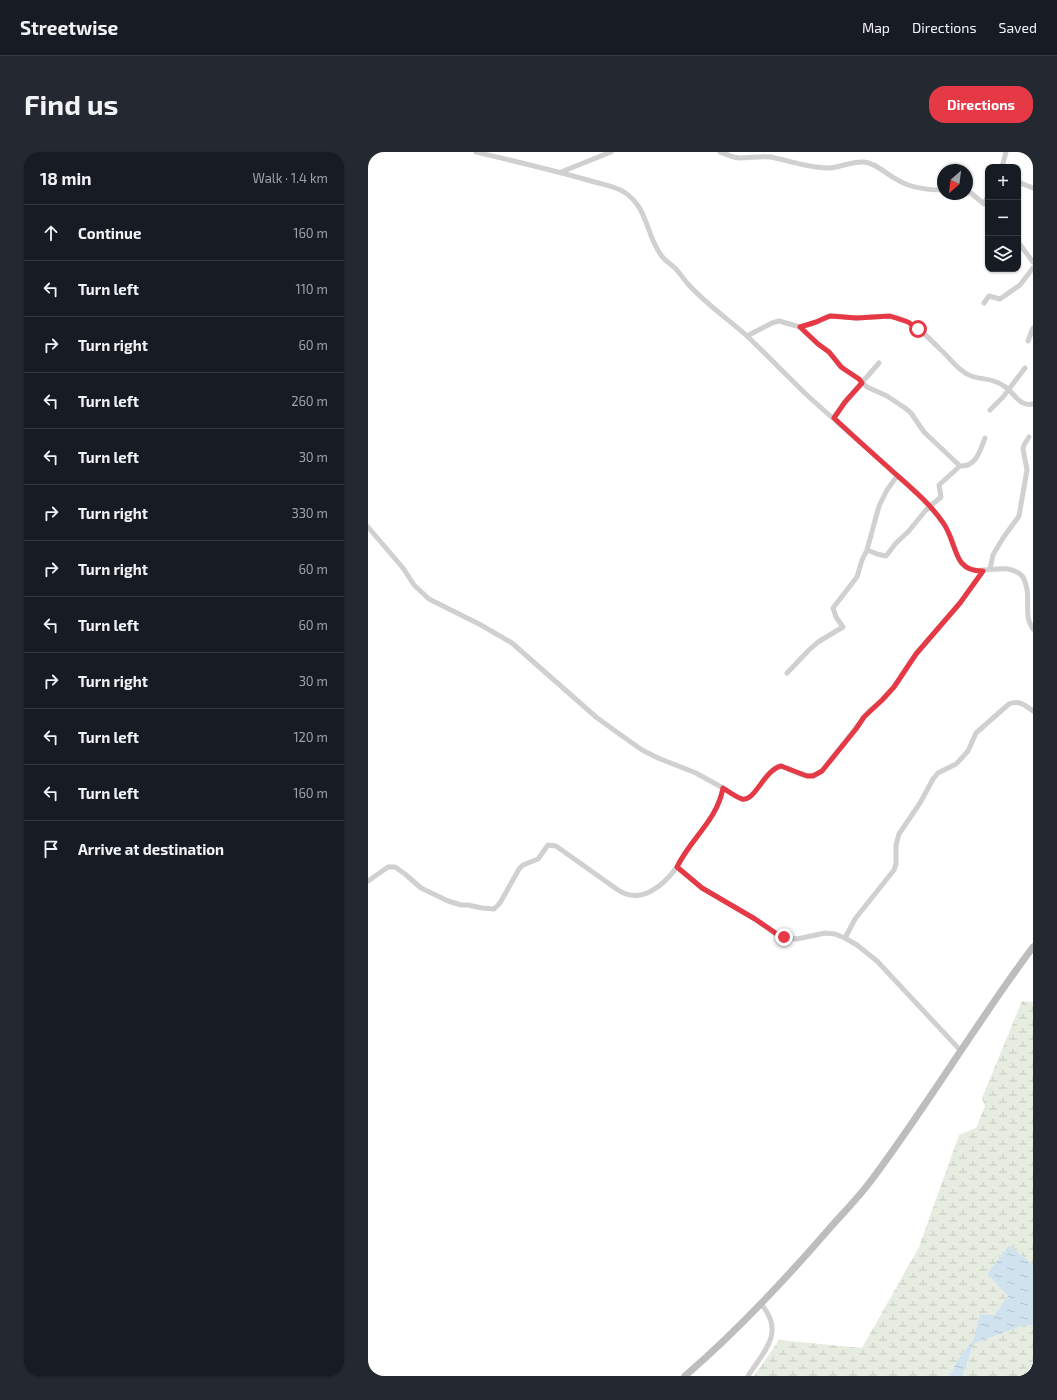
<!DOCTYPE html>
<meta charset="utf-8">
<style>
:root{--surface:#171b24;--page:#242831;--text:#f1f3f6;--muted:#9ea1a6;--line:#363941;--accent:#e63946}
body{margin:0;font-family:"Exo 2",sans-serif;background:var(--page);color:var(--text)}
.controls{position:absolute;right:12px;top:12px;display:grid;overflow:hidden;border-radius:8px;box-shadow:0 1px 3px #0004}
.controls button{width:36px;height:36px;display:grid;place-items:center;padding:0;border:0;border-bottom:1px solid var(--line);background:var(--surface);color:var(--text);font:20px sans-serif}
.compass{position:absolute;left:569px;top:12px;width:36px;height:36px;border-radius:50%;background:var(--surface);box-shadow:0 1px 3px #0004;rotate:208deg}
.stop{position:absolute;width:12px;height:12px;margin:-9px;border:3px solid #e63946;border-radius:50%;background:#fff}
.stop.end{background:#e63946;border-color:#fff;box-shadow:0 1px 4px #0008}
.list{margin:0;padding:0;list-style:none}
h2{display:flex;justify-content:space-between;align-items:center;height:52px;margin:0;padding:0 16px;font-size:17px}
h2 small{font-size:13px;font-weight:400;color:var(--muted)}
.list li{display:grid;grid-template-columns:26px 1fr auto;gap:12px;align-items:center;box-sizing:border-box;height:56px;padding:0 16px;border-top:1px solid var(--line)}
.list b{display:block;font-size:15px;white-space:nowrap}
.list em{font-size:13px;font-style:normal;color:var(--muted)}
.icon{flex:none;width:22px;height:22px;fill:none;stroke:currentColor;stroke-width:2;stroke-linecap:round;stroke-linejoin:round}
.map{position:relative;flex:none;width:665px;height:1224px;overflow:hidden;border-radius:16px}
header{display:flex;align-items:center;gap:24px;box-sizing:border-box;height:56px;padding:0 20px;background:var(--surface);border-bottom:1px solid var(--line)}
header strong{font-size:19px}
nav{display:flex;gap:22px;margin-inline-start:auto;font-size:14px}
.intro{display:flex;align-items:center;justify-content:space-between;box-sizing:border-box;height:96px;padding:0 24px}
h1{margin:0;font-size:28px}
.button{padding:10px 18px;border-radius:16px;background:var(--accent);color:#fff;font-size:14px;font-weight:700}
main{display:flex;gap:24px;padding:0 24px}
aside{flex:1;background:var(--surface);border-radius:16px;box-shadow:0 1px 3px #0004}
.map>svg:first-child{display:block}
</style>
<header>
<strong>Streetwise</strong>
<nav><a>Map</a><a>Directions</a><a>Saved</a></nav>
</header>
<div class="intro"><h1>Find us</h1><a class="button">Directions</a></div>
<main>
<aside>
<h2>18 min<small>Walk · 1.4 km</small></h2>
<ul class="list">
<li><svg class="icon" aria-label="ahead" viewBox="0 0 24 24"><path d="M12 20V5M6 11l6-6 6 6"/></svg><div><b>Continue</b></div><em>160 m</em></li>
<li><svg class="icon" aria-label="left" viewBox="0 0 24 24"><path d="M17 20v-9H6M10 6l-5 5 5 5"/></svg><div><b>Turn left</b></div><em>110 m</em></li>
<li><svg class="icon" aria-label="right" viewBox="0 0 24 24"><path d="M7 20v-9h11M14 6l5 5-5 5"/></svg><div><b>Turn right</b></div><em>60 m</em></li>
<li><svg class="icon" aria-label="left" viewBox="0 0 24 24"><path d="M17 20v-9H6M10 6l-5 5 5 5"/></svg><div><b>Turn left</b></div><em>260 m</em></li>
<li><svg class="icon" aria-label="left" viewBox="0 0 24 24"><path d="M17 20v-9H6M10 6l-5 5 5 5"/></svg><div><b>Turn left</b></div><em>30 m</em></li>
<li><svg class="icon" aria-label="right" viewBox="0 0 24 24"><path d="M7 20v-9h11M14 6l5 5-5 5"/></svg><div><b>Turn right</b></div><em>330 m</em></li>
<li><svg class="icon" aria-label="right" viewBox="0 0 24 24"><path d="M7 20v-9h11M14 6l5 5-5 5"/></svg><div><b>Turn right</b></div><em>60 m</em></li>
<li><svg class="icon" aria-label="left" viewBox="0 0 24 24"><path d="M17 20v-9H6M10 6l-5 5 5 5"/></svg><div><b>Turn left</b></div><em>60 m</em></li>
<li><svg class="icon" aria-label="right" viewBox="0 0 24 24"><path d="M7 20v-9h11M14 6l5 5-5 5"/></svg><div><b>Turn right</b></div><em>30 m</em></li>
<li><svg class="icon" aria-label="left" viewBox="0 0 24 24"><path d="M17 20v-9H6M10 6l-5 5 5 5"/></svg><div><b>Turn left</b></div><em>120 m</em></li>
<li><svg class="icon" aria-label="left" viewBox="0 0 24 24"><path d="M17 20v-9H6M10 6l-5 5 5 5"/></svg><div><b>Turn left</b></div><em>160 m</em></li>
<li><svg class="icon" aria-label="arrive" viewBox="0 0 24 24"><path d="M6 21V4h12l-3 4 3 4H6"/></svg><div><b>Arrive at destination</b></div></li>
</ul>
</aside>
<div class="map">
<svg width="665" height="1224" viewBox="0 0 665 1224">
<defs>
<pattern id="wetland-marsh" width="20" height="14" patternUnits="userSpaceOnUse"><rect width="20" height="14" fill="#e6ecdf"/><path d="M1 5h8M5 5V1M11 12h8M15 12V8" fill="none" stroke="#c6cbc0"/></pattern>
<pattern id="water-ripples" width="26" height="14" patternUnits="userSpaceOnUse"><rect width="26" height="14" fill="#cfe2ee"/><path d="M2 4q2-2 4 0t4 0M15 11q2-2 4 0t4 0" fill="none" stroke="#b2c2cd"/></pattern>
</defs>
<rect width="100%" height="100%" fill="#fff"/>
<path fill="url(#wetland-marsh)" d="M654,849L665,850V1113L641,1093L619,1122L640,1144L626,1163L612,1162L606,1185L603,1191L591,1206L581,1224H386L411,1188L494,1196L551,1095L591,983L608,976L617,954L614,946Z
M657,1173L665,1174V1224H595L605,1192Z"/>
<path fill="url(#water-ripples)" d="M641,1093L665,1113V1174L657,1173L605,1192L595,1224H581L591,1206L603,1191L606,1185L612,1162L626,1163L640,1144L619,1122Z"/>
<g fill="none" stroke-linecap="round" stroke-linejoin="round">
<path stroke="#d0d0d0" stroke-width="5" d="M108,0C146,9 185,18 223,29C233,32 247,34 256,40C280,55 278,83 293,103C297,109 303,112 308,117C312,122 316,127 320,132C338,152 360,167 379,184C400,204 420,225 441,245C462,264 483,282 503,300C525,320 551,340 569,363C576,372 583,382 586,393C588,398 589,404 591,408C605,432 637,404 655,425C665,444 654,462 665,477
M352,0C359,2 365,6 372,6C383,6 392,4 403,5C422,9 440,16 460,16C472,16 483,9 496,10C508,11 518,22 528,27C542,36 559,38 575,38
M634,15L638,0
M193,20L243,0
M650,30L665,36
M599,41H603L616,52L620,44
M650,90L665,110
M616,151L621,144L632,147L652,133L665,116
M432,175C437,174 442,173 447,171C452,169 456,165 461,164C469,163 480,166 488,166C503,166 517,162 531,166C546,171 561,186 572,197C581,205 588,216 599,222C610,229 622,224 636,234C646,240 651,255 665,252
M379,184L404,171L411,169L432,175L450,192L461,200L477,218L491,227L499,235L519,244L537,256L543,261L556,280L592,314C608,315 612,299 617,286
M660,189L665,176
M622,258L635,245L657,216
M466,265L477,250L511,211
M0,375L35,416L46,433L61,447L113,473L144,491L228,565L250,581L274,598L290,606L328,621L355,636C349,668 323,687 309,715L334,736L387,767L409,783L422,786L429,787L457,781L467,782L477,786L489,793L509,809L593,899
M499,398L509,402L518,404L528,391L540,380L558,358L573,345L571,333L592,314
M622,417L625,403L635,386L651,364L659,318L655,297L656,293L661,285
M419,521L441,498L450,490L475,475L468,465L465,456L489,425L494,408L499,398L511,354L519,338L529,324
M355,636C361,640 368,645 374,647C387,650 396,618 413,614C426,619 441,630 454,619L501,559L515,548L526,535L548,502L592,451L615,419
M0,729L20,715H27L37,722L53,736L80,749L93,753H100L114,756L126,757L132,751L151,717L155,713L170,707L180,693L188,694L250,738C273,753 295,734 309,715
M477,786L487,767L526,718L528,712V693L531,682L552,651L565,627L570,621L588,612L592,608L600,599L608,581L641,552C651,548 657,553 665,559
M380,1224C396,1199 417,1181 394,1153"/>
<path stroke="#bdbdbd" stroke-width="7" d="M317,1224C369,1179 416,1129 461,1077C476,1060 492,1044 505,1026C561,951 609,870 665,795"/>
</g>
<g fill="none" stroke-linecap="round" stroke-linejoin="round">
<path stroke="#e63946" stroke-width="5" d="M416,785L409,782L387,767L334,736L309,715C322,687 349,669 355,636C361,640 368,645 374,647C387,650 396,618 413,614L439,624H445L454,619L488,577L496,565L514,548L526,535L548,502L592,451L615,419C585,420 589,392 576,372C562,351 541,334 522,317C503,300 484,283 466,266L477,250L494,231L491,227L473,215L461,200L450,192L432,175L448,170L462,164L489,166L522,164L540,170L550,177"/>
</g>
</svg>
<div class="controls">
<button>+</button>
<button>−</button>
<button><svg class="icon" aria-label="layers" viewBox="0 0 24 24"><path d="M12 4l9 5-9 5-9-5zM3 14l9 5 9-5"/></svg></button>
</div>
<svg class="compass" viewBox="-18 -18 36 36"><path d="M0-13l5 13h-10z" fill="#e53935"/><path d="M0 13l5-13h-10z" fill="#9ea1a6"/></svg>
<div class="stop" style="left:550px;top:177px"></div>
<div class="stop end" style="left:416px;top:785px"></div>
</div>
</main>
